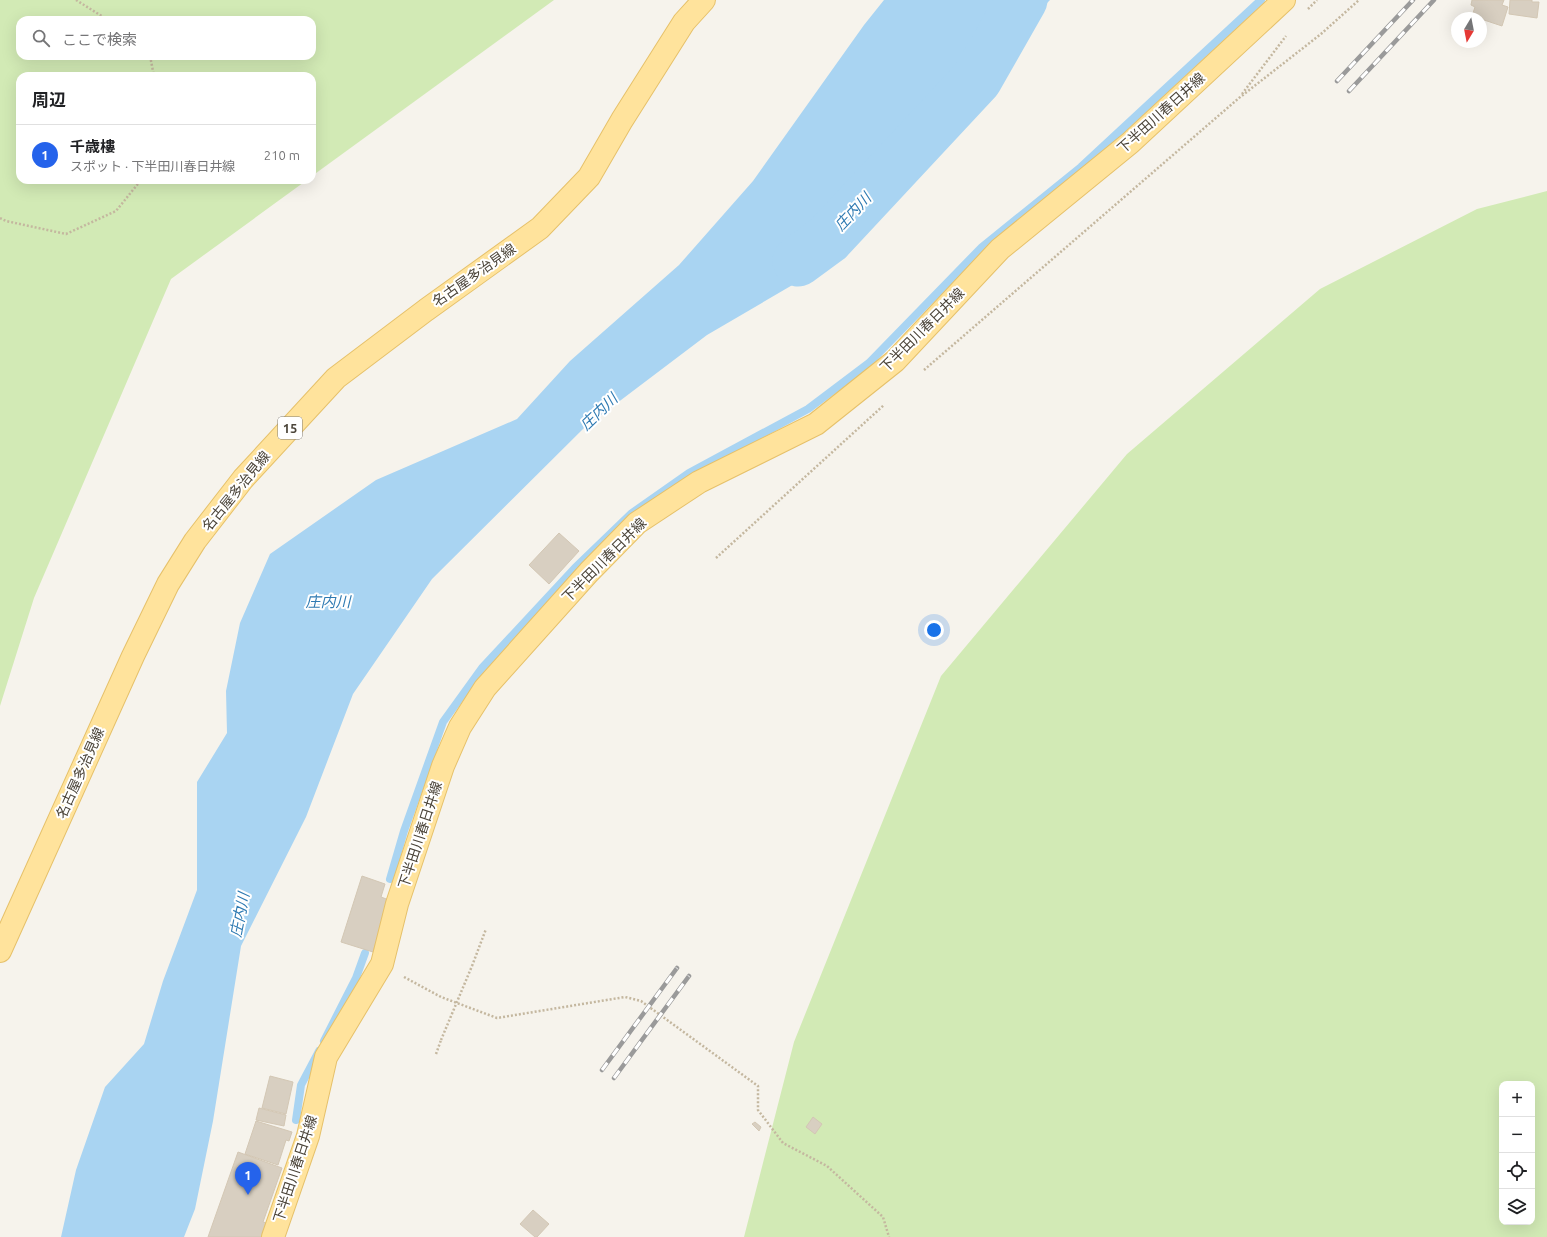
<!DOCTYPE html>
<html lang="ja">
<meta charset="utf-8">
<style>
:root{--surface:#fff;--page:#f6f6f6;--text:#202124;--muted:#757577;--line:#e0e0e0;--accent:#2563eb}
body{margin:0;font-family:Ubuntu,"Noto Sans JP",sans-serif;background:var(--page);color:var(--text)}
.controls{position:absolute;right:12px;bottom:12px;display:grid;overflow:hidden;border-radius:8px;box-shadow:0 4px 16px #0002}
.controls button{width:36px;height:36px;display:grid;place-items:center;padding:0;border:0;border-bottom:1px solid var(--line);background:var(--surface);color:var(--text);font:20px sans-serif}
.compass{position:absolute;left:1451px;top:12px;width:36px;height:36px;border-radius:50%;background:var(--surface);box-shadow:0 4px 16px #0002;rotate:190deg}
.you{position:absolute;left:934px;top:630px;width:14px;height:14px;margin:-10px;border:3px solid #fff;border-radius:50%;background:#1a73e8;box-shadow:0 0 0 6px #1a73e833}
.badge{display:grid;place-items:center;width:26px;height:26px;border-radius:50%;background:var(--accent);color:#fff;font-size:13px;font-weight:700}
.pin{position:absolute;translate:-50% -33px;filter:drop-shadow(0 1px 2px #0008)}
.pin::after{content:'';position:absolute;top:21px;width:14px;height:12px;background:inherit;clip-path:polygon(0 0,100% 0,50% 100%)}
.list{margin:0;padding:0;list-style:none}
h2{display:flex;justify-content:space-between;align-items:center;height:52px;margin:0;padding:0 16px;font-size:17px}
h2 small{font-size:13px;font-weight:400;color:var(--muted)}
.list li{display:grid;grid-template-columns:26px 1fr auto;gap:12px;align-items:center;box-sizing:border-box;height:60px;padding:0 16px;border-top:1px solid var(--line)}
.list b{display:block;font-size:15px;white-space:nowrap}
.list p{margin:0;font-size:13px;white-space:nowrap;color:var(--muted)}
.list em{font-size:13px;font-style:normal;color:var(--muted)}
.icon{flex:none;width:22px;height:22px;fill:none;stroke:currentColor;stroke-width:2;stroke-linecap:round;stroke-linejoin:round}
.map{position:relative;flex:none;width:1547px;height:1237px;overflow:hidden}
.search{position:absolute;background:var(--surface);box-shadow:0 4px 16px #0002;left:16px;top:16px;width:300px;height:44px;display:flex;align-items:center;gap:10px;box-sizing:border-box;padding:0 14px;border-radius:12px;color:var(--muted);font-size:15px}
.panel{position:absolute;background:var(--surface);box-shadow:0 4px 16px #0002;left:16px;top:72px;width:300px;height:112px;border-radius:12px}
.map>svg:first-child{display:block}
</style>
<div class="map">
<svg width="1547" height="1237" viewBox="0 0 1547 1237">
<rect width="100%" height="100%" fill="#f6f3ec"/>
<path fill="#d2eab5" fill-rule="evenodd" d="M0,0H554L312,176V76H20V180H307L171,279L34,598L0,706ZM20,20H312V56H20Z
M1547,191V1237H744L794,1042L941,676L1127,454L1320,289L1477,209ZM1502,1084H1532V1222H1502Z"/>
<path fill="#a9d4f2" d="M884,0H1050L889,164L801,280L707,335L584,428L432,579L353,694L306,817L241,946L213,1121L195,1209L184,1237H61L76,1170L105,1087L144,1044L163,981L197,890V782L227,733L226,691L240,623L270,554L376,480L517,419L570,361L679,265L753,181L864,25Z"/>
<g fill="none" stroke-linecap="round" stroke-linejoin="round">
<path stroke="#a9d4f2" stroke-width="8" d="M390,879L404,831L443,722L482,668L575,568L632,513L689,473L808,409L869,363L982,247L1081,167L1261,0
M324,1041L356,978L365,953
M296,1120L301,1085L319,1051"/>
<path stroke="#a9d4f2" stroke-width="51" d="M798,261L828,239L977,79L1022,0"/>
</g>
<path fill="#d8cfc1" stroke="#d3c7b4" d="M1472,0H1504L1502,5L1508,7L1502,26L1472,16L1475,7L1471,5Z
M1510,0H1532V2H1539L1537,18L1509,14Z
M559,533L579,551L549,584L529,565Z
M362,876L385,884L381,897L389,900L373,952L341,942Z
M270,1076L293,1082L286,1114L262,1108Z
M259,1108L286,1115L284,1126L256,1120Z
M813,1117L822,1124L815,1134L806,1127Z
M256,1121L292,1132L289,1141L286,1140L278,1165L245,1154Z
M755,1122L761,1127L759,1131L752,1124Z
M238,1152L282,1168L263,1222L273,1225L269,1237H208Z
M533,1210L549,1224L537,1237H535L520,1224Z"/>
<g fill="none" stroke-linecap="round" stroke-linejoin="round">
<defs>
<path id="major" d="M0,951L133,656L168,584L195,541L243,479L336,378L426,310L540,228L589,177L622,120L684,22L704,0
M273,1237L308,1136L326,1057L382,964L397,904L443,766L460,727L485,688L589,572L637,523L699,482L816,424L895,361L1000,249L1130,143L1284,0"/>
</defs>
<use href="#major" stroke="#e6c16a" stroke-width="24"/>
<path stroke="#c4b79f" stroke-width="2.5" stroke-dasharray="2 2" stroke-linecap="butt" d="M76,0L108,20
M1308,9L1317,0
M150,56L154,76
M1242,94L1286,36
M0,218L6,221L66,234L116,211L141,180
M924,370L1239,98L1321,34L1359,0
M716,558L884,405
M472,966L486,929
M404,977L441,997L497,1018L625,997L641,1001L758,1086V1110L783,1143L827,1166L883,1217L889,1237
M436,1054L441,1040"/>
<use href="#major" stroke="#ffe39c" stroke-width="22"/>
<defs>
<path id="rail" d="M1337,81L1413,0
M1349,91L1434,0
M602,1070L677,968
M614,1078L689,976"/>
</defs>
<use href="#rail" stroke="#9a9a9a" stroke-width="4.5"/>
<use href="#rail" stroke="#fff" stroke-width="3" stroke-dasharray="9" stroke-linecap="butt"/>
<path stroke="#c4b79f" stroke-width="2.5" stroke-dasharray="2 2" stroke-linecap="butt" d="M441,1040L472,966"/>
</g>
<g text-anchor="middle" stroke-width="4" stroke-linejoin="round" paint-order="stroke">
<rect fill="#fff" stroke="#817c74" stroke-width="1" x="278" y="417" width="24" height="22" rx="3"/>
<g font-size="13" font-weight="bold" fill="#4b4439">
<text x="290" y="433">15</text>
</g>
<g font-size="14" fill="#4b4439" stroke="#fff">
<text transform="translate(1161 113) rotate(-42)" y="5">下半田川春日井線</text>
<text transform="translate(474 275) rotate(-35)" y="5">名古屋多治見線</text>
<text transform="translate(922 330) rotate(-45)" y="5">下半田川春日井線</text>
<text transform="translate(236 491) rotate(-51)" y="5">名古屋多治見線</text>
<text transform="translate(604 560) rotate(-45)" y="5">下半田川春日井線</text>
<text transform="translate(80 773) rotate(-66)" y="5">名古屋多治見線</text>
<text transform="translate(420 835) rotate(-72)" y="5">下半田川春日井線</text>
<text transform="translate(295 1169) rotate(-72)" y="5">下半田川春日井線</text>
</g>
<g font-size="15" font-style="italic" fill="#2e7ab2" stroke="#fff">
<text transform="translate(853 212) rotate(-47)" y="5">庄内川</text>
<text transform="translate(599 412) rotate(-44)" y="5">庄内川</text>
<text x="328" y="607">庄内川</text>
<text transform="translate(240 915) rotate(-79)" y="5">庄内川</text>
</g>
</g>
</svg>
<div class="controls">
<button>+</button>
<button>−</button>
<button><svg class="icon" aria-label="locate" viewBox="0 0 24 24"><circle cx="12" cy="12" r="6"/><path d="M12 2v4M12 18v4M2 12h4M18 12h4"/></svg></button>
<button><svg class="icon" aria-label="layers" viewBox="0 0 24 24"><path d="M12 4l9 5-9 5-9-5zM3 14l9 5 9-5"/></svg></button>
</div>
<svg class="compass" viewBox="-18 -18 36 36"><path d="M0-13l5 13h-10z" fill="#e53935"/><path d="M0 13l5-13h-10z" fill="#757577"/></svg>
<div class="you"></div>
<div class="pin badge" style="left:248px;top:1195px">1</div>
<div class="search"><svg class="icon" aria-label="search" viewBox="0 0 24 24"><circle cx="10" cy="10" r="6"/><path d="M15 15l6 6"/></svg>ここで検索</div>
<section class="panel">
<h2>周辺<small></small></h2>
<ul class="list">
<li><span class="badge">1</span><div><b>千歳樓</b><p>スポット · 下半田川春日井線</p></div><em>210 m</em></li>
</ul>
</section>
</div>
